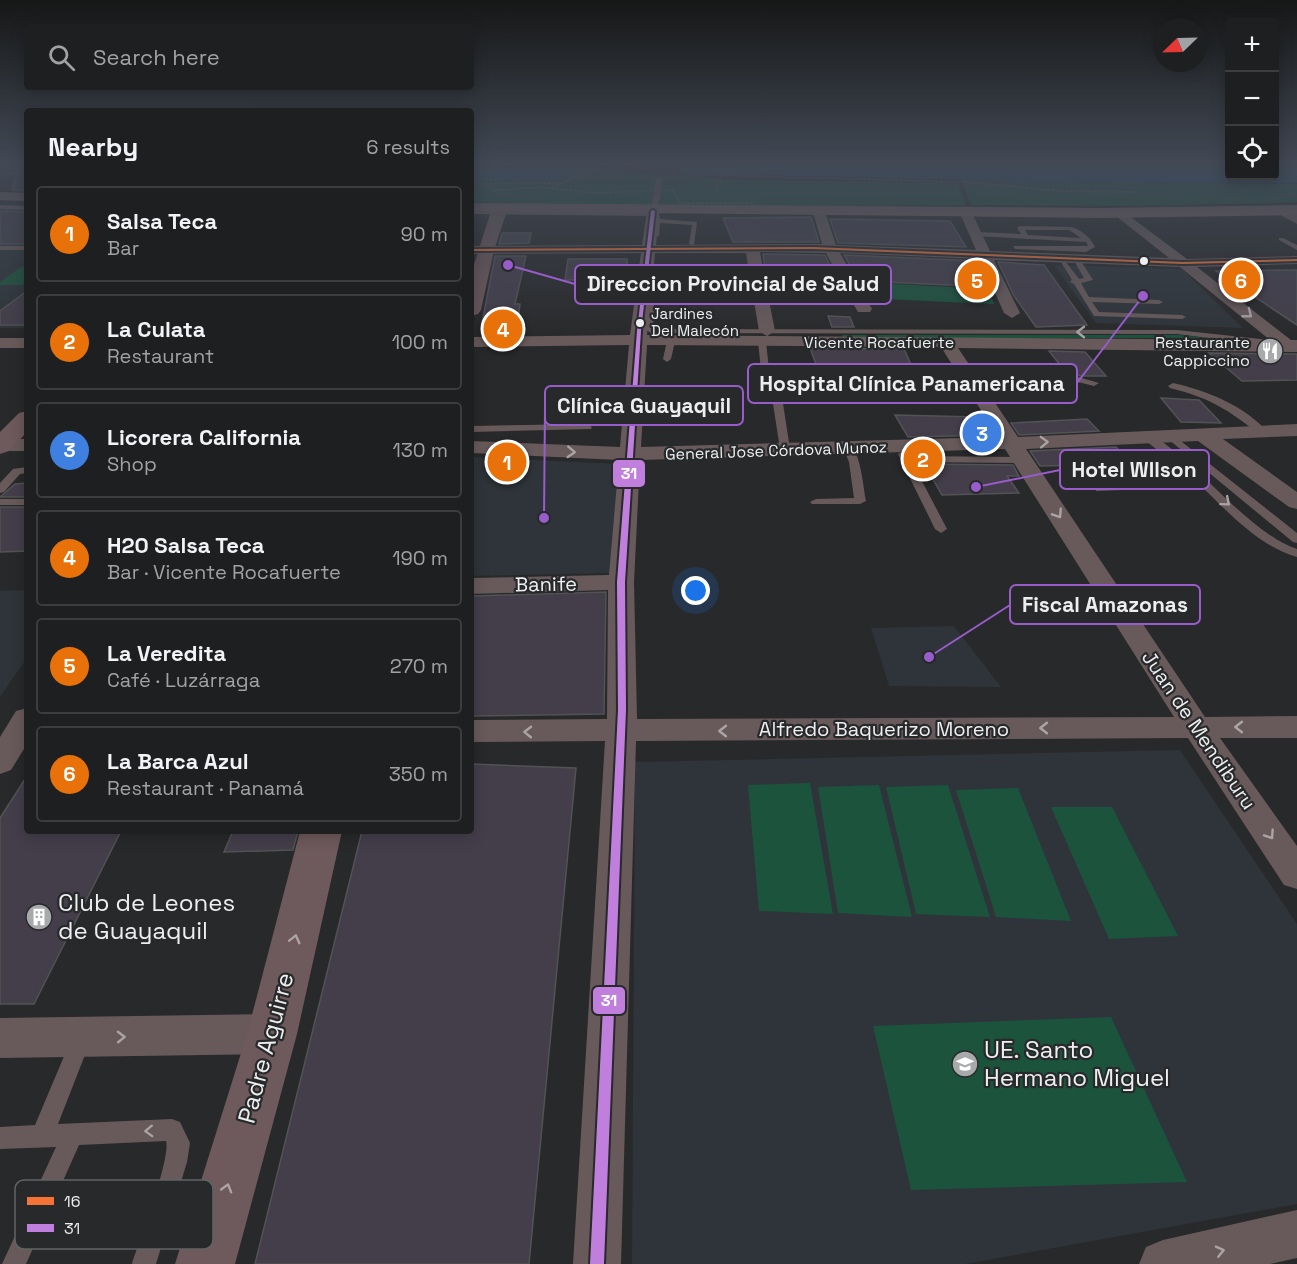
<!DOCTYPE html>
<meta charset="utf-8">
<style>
:root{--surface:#1e1f20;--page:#2b2c2d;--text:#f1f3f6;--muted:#a1a2a5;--line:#3c3d3e;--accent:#2563eb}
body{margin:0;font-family:"Space Grotesk",sans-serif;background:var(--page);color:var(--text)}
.controls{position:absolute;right:18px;top:18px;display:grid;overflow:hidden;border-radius:6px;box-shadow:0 3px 15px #0003}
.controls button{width:54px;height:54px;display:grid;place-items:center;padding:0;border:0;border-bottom:2px solid var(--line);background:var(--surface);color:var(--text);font:30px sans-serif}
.compass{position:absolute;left:1153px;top:18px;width:54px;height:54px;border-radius:50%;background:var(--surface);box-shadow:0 3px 15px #0003;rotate:247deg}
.you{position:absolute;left:696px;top:591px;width:21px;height:21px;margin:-15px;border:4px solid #fff;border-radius:50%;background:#1a73e8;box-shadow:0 0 0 9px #1a73e833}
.badge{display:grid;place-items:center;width:39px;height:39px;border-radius:50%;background:var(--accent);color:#fff;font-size:20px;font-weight:700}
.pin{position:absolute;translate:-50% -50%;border:3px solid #fff;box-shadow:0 2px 6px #0006}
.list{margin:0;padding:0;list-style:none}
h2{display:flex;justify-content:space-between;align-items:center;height:78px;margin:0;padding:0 24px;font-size:26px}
h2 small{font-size:20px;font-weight:400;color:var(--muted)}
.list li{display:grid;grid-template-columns:39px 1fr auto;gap:18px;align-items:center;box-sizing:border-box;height:96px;margin:0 12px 12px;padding:0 12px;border:2px solid var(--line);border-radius:6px}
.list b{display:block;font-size:22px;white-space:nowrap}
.list p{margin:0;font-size:20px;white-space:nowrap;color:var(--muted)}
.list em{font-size:20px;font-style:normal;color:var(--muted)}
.icon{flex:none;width:33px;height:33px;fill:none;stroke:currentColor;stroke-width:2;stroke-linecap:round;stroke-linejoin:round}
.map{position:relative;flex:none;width:1297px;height:1264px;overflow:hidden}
.search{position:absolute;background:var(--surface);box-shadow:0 3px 15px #0003;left:24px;top:24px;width:450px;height:66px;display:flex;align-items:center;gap:15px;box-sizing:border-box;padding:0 21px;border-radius:6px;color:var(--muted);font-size:22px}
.panel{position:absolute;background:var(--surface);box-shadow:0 3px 15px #0003;left:24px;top:108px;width:450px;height:726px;border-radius:6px}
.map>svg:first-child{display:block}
</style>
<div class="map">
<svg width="1297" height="1264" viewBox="0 0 1297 1264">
<rect width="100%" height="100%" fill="#28292a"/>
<path fill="#2e3439" d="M0,205L27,206V328H0Z
M1054,265L1182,269L1243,328L1096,323Z
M471,457L621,464L613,573L471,576Z
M27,590V658L0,697V591Z
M954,626L1001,687L889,686L871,628Z
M1180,750L1297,924V1204L965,1264H632L635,762Z"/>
<path fill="#1c533d" d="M532,165L623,169L621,173L705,177L720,180L958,183L966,205L668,206L471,202V179L580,166L471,169L519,168Z
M961,180L1297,184V202L1143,206L971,205Z
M21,267H27V281L22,285H0V282Z
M876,283L988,289L994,304L884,299Z
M842,335H1180L1205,338H842Z
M810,783L833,914L759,911L748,785Z
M879,785L912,917L838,913L818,787Z
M948,785L990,917L916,914L886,787Z
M1018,788L1071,921L996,917L956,790Z
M1051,807H1112L1178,936L1109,939Z
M1111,1017L1187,1182L911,1190L873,1026Z"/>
<path fill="#14527f" d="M678,163H1229L1230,176H1274L1275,163H1297V183L1037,181L679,173Z
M532,166L587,168C577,176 568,174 558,180L471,179V169H517Z"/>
<path fill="#433e4a" stroke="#525354" stroke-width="1.5" d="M19,163H27V191L12,190Z
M0,211L27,212V244H0Z
M811,217L819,242H733L723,218Z
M830,219L950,221L966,247L838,243Z
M502,233H531L529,243L499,244Z
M763,254L825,255L833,272L803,270L801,266L776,270L766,276Z
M844,255L979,261L990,287L864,281L862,273L854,272Z
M495,256H526L515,304H520L517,328H481Z
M568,259H627V280H565Z
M998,262L1044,265L1087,325L1036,327L1014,296Z
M1297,270V325L1216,271Z
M27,291V325H0V311Z
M828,316L850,317L854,327H832Z
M810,348L904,349L916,376L885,375L883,371L819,372Z
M1049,351L1085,352L1106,376H1081L1065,371Z
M1209,353L1297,354V380L1242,381Z
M1161,398L1199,400L1221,423L1181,422Z
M895,415L978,417L983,425L987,424L994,435L908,437Z
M1087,419L1099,431L1019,435L1011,423Z
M1116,447L1133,464L1040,466L1030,451Z
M924,464L1013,465L1019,476H1007L1019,493L942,495Z
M27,483V497H0L15,484Z
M0,507H27V551L0,552Z
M606,592L604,714L471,716V596Z
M471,764L576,768L529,1264H255L362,831H471Z
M27,776V831H121L34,1004H0V818Z
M233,831H298L293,850L224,852Z"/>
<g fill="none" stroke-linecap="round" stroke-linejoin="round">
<path stroke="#685f60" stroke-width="1.5" stroke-dasharray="3 1.5" stroke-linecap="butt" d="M610,163L633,164L648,170
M0,170L6,174L27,172
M670,174L965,182L1060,191L1136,192
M471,184L563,183L591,170H614L615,164
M716,191L722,176"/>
<path fill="#685a5b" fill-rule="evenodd" d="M659,177L662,179L660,199L654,213L659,214L660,219L697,222L694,245L689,244L692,225L660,223L659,236L654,237V216H652L471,214V210L651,212L656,179Z
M0,205L27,206V210L0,209Z
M1020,226L1071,227C1082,230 1090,237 1095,247L1086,252L1015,249L1013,246H1088L1086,242L977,236L974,234L977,232L1021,234L1017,228ZM1025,230H1069L1081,238L1028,235Z
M1279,238H1283L1297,245V250L1279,240Z
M0,246H27V250H0Z
M1058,257H1062L1079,279L1084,278L1073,259L1079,258L1093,280L1081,283L1089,297L1159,300L1163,302L1159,304L1092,302L1099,312L1182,315L1186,317L1182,319L1094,316L1074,284L1070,282L1072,280Z
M651,286L655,288L653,329L1177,330L1297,343V349L1177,334L651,333L644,329L647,288Z
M671,338L675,341L671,359L667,362L663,359L667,341Z
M762,338L766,341L769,370L765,373L761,370L758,341Z
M965,368L1054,370L1099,383L1094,386L1054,376L962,373L961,371Z
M1173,383C1208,391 1243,405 1268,432L1267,434H1259C1227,409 1210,398 1170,388L1168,386Z
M777,394L782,397L790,449L785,452L780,449L772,397Z
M587,424L592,427L591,429L471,432V426Z
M1172,434L1297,533V543L1293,542L1168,439L1167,437Z
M1149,435C1163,440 1176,453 1187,462C1217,488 1260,537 1297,549V557C1260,547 1229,513 1202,487L1096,491V487L1100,486L1195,481L1145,440L1144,438Z
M848,444C861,450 863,487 866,501L860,504H812L810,502L816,499L854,498L849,462L843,447Z
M903,451L909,456L1024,457L1029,460L1024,463L912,462L947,529L941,533L935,529L898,454Z
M27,467V473L20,474L4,492L0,493V483L13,469Z
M0,499H27V505H0Z
M80,1032L87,1035L90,1042L58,1124L172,1119L180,1122L190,1143L187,1162L156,1264H132C139,1242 171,1159 166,1141L79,1145L26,1264H2L56,1147L0,1149V1127L35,1125L73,1035Z"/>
<path fill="#685a5b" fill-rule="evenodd" d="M653,207L659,211L656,245L822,244L813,212L819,208L825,212L836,245L976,250L959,211L965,207L971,211L990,251L1169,258L1116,216L1114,213L1120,209L1187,259L1297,256V264L1197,267L1291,340H1297V352L958,348L1018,437L1297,424V436L1223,439L1297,492V509L1289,507L1198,441L1026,449L1205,717L1297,716V738H1220L1297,846V889L1284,885L1188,738L636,741L621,1264H573L605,741L471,742V720L607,719L608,590L471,594V578L609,575L619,460L471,453V441L620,447L629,345L471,347V337L630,335L641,253L471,254V246L642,245L647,211ZM760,252L826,253L846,291L766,286ZM655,253H746L759,331L767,336L647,335ZM840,253L980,259L1004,313L1012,318L1020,313L994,260L1180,267L1270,340L767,336L775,331L768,295L851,300L858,312H870L872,309ZM647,345L941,347L998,437L641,447ZM1005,449L1174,717L637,719L634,582L640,460Z
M0,338H27V348H0Z
M0,439H27V451H0Z
M27,708V744L11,770L0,774V737L16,711Z
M272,1014L286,1020L292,1034L286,1048L272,1054L0,1058V1018Z
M1297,1210V1258L1270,1264H1139L1146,1247L1163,1240Z"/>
<path fill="#6e595c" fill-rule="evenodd" d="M500,203L508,208L494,250L481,310L478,314L471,316V274L492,208Z
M1281,206L1297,213V224L1273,211Z
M27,411V432L9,451L0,454V432L19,413Z
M300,831H342L297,1034L235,1264H175L247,1034Z"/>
<path fill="#776063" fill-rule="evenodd" d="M0,192L27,193V201L0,200Z
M471,203L1100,208L1297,205V215L1100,218L471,211Z"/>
<path stroke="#685f60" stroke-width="1.5" stroke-dasharray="3 1.5" stroke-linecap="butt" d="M551,188L605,163
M493,191L539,187L594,193L673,190L680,203H754"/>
<defs>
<path id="bus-1" d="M813,247L1183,262L1297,259V261L1183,264L813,249L471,251V249Z"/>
<path id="bus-2" d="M653,210L655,211L641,331L625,582L626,710L604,1264H590L618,710L617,582L637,331L651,211Z"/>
</defs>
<use href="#bus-1" stroke="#27292b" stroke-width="4"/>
<use href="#bus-2" stroke="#27292b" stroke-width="4"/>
<use href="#bus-1" fill="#f57335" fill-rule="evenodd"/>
<use href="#bus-2" fill="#c07fdc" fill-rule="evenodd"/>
</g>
<defs><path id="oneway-chevron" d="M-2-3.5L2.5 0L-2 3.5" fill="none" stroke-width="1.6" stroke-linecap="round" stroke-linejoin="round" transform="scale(1.5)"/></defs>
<g stroke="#aaa4a6">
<use href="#oneway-chevron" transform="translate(1248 314) rotate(38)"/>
<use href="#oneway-chevron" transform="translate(1081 332) rotate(-180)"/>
<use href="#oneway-chevron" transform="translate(1044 442) rotate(-2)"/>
<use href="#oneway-chevron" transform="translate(571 452) rotate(3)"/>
<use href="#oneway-chevron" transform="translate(1226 502) rotate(40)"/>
<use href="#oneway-chevron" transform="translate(1058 514) rotate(57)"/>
<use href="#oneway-chevron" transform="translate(1239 727) rotate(-180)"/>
<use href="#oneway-chevron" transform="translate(1044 728) rotate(180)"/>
<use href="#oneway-chevron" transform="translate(723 731) rotate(180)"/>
<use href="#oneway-chevron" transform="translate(528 732) rotate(-179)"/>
<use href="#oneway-chevron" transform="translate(1270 835) rotate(56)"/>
<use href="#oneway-chevron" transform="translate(121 1037) rotate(-1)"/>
<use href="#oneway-chevron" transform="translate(149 1131) rotate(178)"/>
<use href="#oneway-chevron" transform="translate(1220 1251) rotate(-13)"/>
</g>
<g stroke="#aea4a6">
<use href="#oneway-chevron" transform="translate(295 939) rotate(-76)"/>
<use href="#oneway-chevron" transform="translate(227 1188) rotate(-74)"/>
</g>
<linearGradient id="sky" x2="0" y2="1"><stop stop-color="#161717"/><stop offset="0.48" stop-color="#424955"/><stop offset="1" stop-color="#424955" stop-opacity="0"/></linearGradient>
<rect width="1297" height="340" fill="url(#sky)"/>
<defs>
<symbol id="restaurant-disc" viewBox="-11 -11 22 22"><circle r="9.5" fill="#a8a9ab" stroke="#27292b"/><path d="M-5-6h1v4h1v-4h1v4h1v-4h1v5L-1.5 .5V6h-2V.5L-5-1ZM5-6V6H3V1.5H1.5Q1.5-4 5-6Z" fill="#fff"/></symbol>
<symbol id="building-disc" viewBox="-11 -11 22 22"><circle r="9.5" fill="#a8a9ab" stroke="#27292b"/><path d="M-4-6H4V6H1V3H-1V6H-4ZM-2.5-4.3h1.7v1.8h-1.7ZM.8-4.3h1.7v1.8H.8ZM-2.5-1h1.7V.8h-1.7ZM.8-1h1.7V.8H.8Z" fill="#fff"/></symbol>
<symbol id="school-disc" viewBox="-11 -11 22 22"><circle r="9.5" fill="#a8a9ab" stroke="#27292b"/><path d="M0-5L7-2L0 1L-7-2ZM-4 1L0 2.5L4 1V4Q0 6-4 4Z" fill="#fff"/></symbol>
</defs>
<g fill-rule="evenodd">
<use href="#restaurant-disc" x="1255" y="336" width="30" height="30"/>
<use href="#building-disc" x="24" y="902" width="30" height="30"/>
<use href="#school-disc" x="950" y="1049" width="30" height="30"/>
</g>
<g fill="#edeef0" stroke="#27292b" stroke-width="2">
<circle cx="1144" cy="261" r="5"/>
<circle cx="640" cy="323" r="5"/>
</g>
<g text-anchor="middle" stroke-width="4.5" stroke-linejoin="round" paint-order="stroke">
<g font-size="15" fill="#edeef0" stroke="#27292b" text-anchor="start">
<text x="651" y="319">Jardines<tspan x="651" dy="17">Del Malecón</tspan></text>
</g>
<g font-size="16" fill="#edeef0" stroke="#27292b">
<text x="879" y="348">Vicente Rocafuerte</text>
<text transform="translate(776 450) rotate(-2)" y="6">General Jose Córdova Munoz</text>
</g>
<g font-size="16" fill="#edeef0" stroke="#27292b" text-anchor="end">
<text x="1250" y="348">Restaurante<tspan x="1250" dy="18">Cappiccino</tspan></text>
</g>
<g font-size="20" fill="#edeef0" stroke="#27292b">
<text transform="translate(546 584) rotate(-1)" y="7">Banife</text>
<text x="884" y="736">Alfredo Baquerizo Moreno</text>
<text transform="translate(1199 730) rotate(56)" y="7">Juan de Mendiburu</text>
</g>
<g font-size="24" fill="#edeef0" stroke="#27292b" text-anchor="start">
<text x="58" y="911">Club de Leones<tspan x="58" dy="28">de Guayaquil</tspan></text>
<text x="984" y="1058">UE. Santo<tspan x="984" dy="28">Hermano Miguel</tspan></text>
</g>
<g font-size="24" fill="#edeef0" stroke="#27292b">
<text transform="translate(266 1048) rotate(-75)" y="8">Padre Aguirre</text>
</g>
</g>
<rect x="15" y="1180" width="198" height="69" rx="9" fill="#27292b" stroke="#626466" stroke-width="1.5"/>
<rect x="27" y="1197" width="27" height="8" fill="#f57335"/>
<rect x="27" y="1224" width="27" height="8" fill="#c07fdc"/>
<g font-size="16" fill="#edeef0">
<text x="64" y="1207">16</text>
<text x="64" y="1234">31</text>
</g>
<path fill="none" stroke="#985ccb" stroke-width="2" d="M508 265L575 284M1143 296L1077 383M544 518L545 406M976 487L1060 470M929 657L1010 605"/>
<g fill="#985ccb" stroke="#27292b" stroke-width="2">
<circle cx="508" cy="265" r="6"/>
<circle cx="1143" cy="296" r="6"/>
<circle cx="544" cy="518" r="6"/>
<circle cx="976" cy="487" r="6"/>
<circle cx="929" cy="657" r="6"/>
</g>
<g fill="#27292b" stroke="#985ccb" stroke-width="2">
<rect x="575" y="265" width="316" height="39" rx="6"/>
<rect x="748" y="364" width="329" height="39" rx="6"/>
<rect x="545" y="386" width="198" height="39" rx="6"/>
<rect x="1060" y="450" width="149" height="39" rx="6"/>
<rect x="1010" y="585" width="190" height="39" rx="6"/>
</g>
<g font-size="21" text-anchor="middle" font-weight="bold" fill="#edeef0">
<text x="733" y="291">Direccion Provincial de Salud</text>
<text x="912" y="391">Hospital Clínica Panamericana</text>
<text x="644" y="413">Clínica Guayaquil</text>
<text x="1134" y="477">Hotel WIlson</text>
<text x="1105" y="612">Fiscal Amazonas</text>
</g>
<g stroke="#27292b" stroke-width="2">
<rect x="612" y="459" width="34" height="29" rx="6" fill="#c07fdc"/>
<rect x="592" y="986" width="34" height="29" rx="6" fill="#c07fdc"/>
</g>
<g font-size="16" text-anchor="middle" font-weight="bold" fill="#fff">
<text x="629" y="479">31</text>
<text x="609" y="1006">31</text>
</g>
</svg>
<div class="controls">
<button>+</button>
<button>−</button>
<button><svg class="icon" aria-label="locate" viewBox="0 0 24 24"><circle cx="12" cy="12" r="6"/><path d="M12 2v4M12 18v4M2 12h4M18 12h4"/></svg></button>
</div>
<svg class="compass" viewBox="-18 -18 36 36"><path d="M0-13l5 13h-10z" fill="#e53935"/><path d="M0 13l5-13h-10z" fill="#a1a2a5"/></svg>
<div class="you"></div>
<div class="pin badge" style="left:507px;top:462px;background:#e8710a">1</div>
<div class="pin badge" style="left:923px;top:459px;background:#e8710a">2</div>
<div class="pin badge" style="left:982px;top:433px;background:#3f7fe0">3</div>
<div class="pin badge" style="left:503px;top:329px;background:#e8710a">4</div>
<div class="pin badge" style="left:977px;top:280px;background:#e8710a">5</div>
<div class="pin badge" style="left:1241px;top:280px;background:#e8710a">6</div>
<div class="search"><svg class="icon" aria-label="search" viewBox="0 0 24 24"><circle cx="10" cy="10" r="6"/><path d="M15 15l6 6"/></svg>Search here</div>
<section class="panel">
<h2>Nearby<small>6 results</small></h2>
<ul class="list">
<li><span class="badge" style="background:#e8710a">1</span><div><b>Salsa Teca</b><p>Bar</p></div><em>90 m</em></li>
<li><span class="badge" style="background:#e8710a">2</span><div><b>La Culata</b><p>Restaurant</p></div><em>100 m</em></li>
<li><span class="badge" style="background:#3f7fe0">3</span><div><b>Licorera California</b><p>Shop</p></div><em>130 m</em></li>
<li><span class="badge" style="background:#e8710a">4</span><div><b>H20 Salsa Teca</b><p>Bar · Vicente Rocafuerte</p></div><em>190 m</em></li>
<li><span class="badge" style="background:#e8710a">5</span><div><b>La Veredita</b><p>Café · Luzárraga</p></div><em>270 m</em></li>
<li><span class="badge" style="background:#e8710a">6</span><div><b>La Barca Azul</b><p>Restaurant · Panamá</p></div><em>350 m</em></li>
</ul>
</section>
</div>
